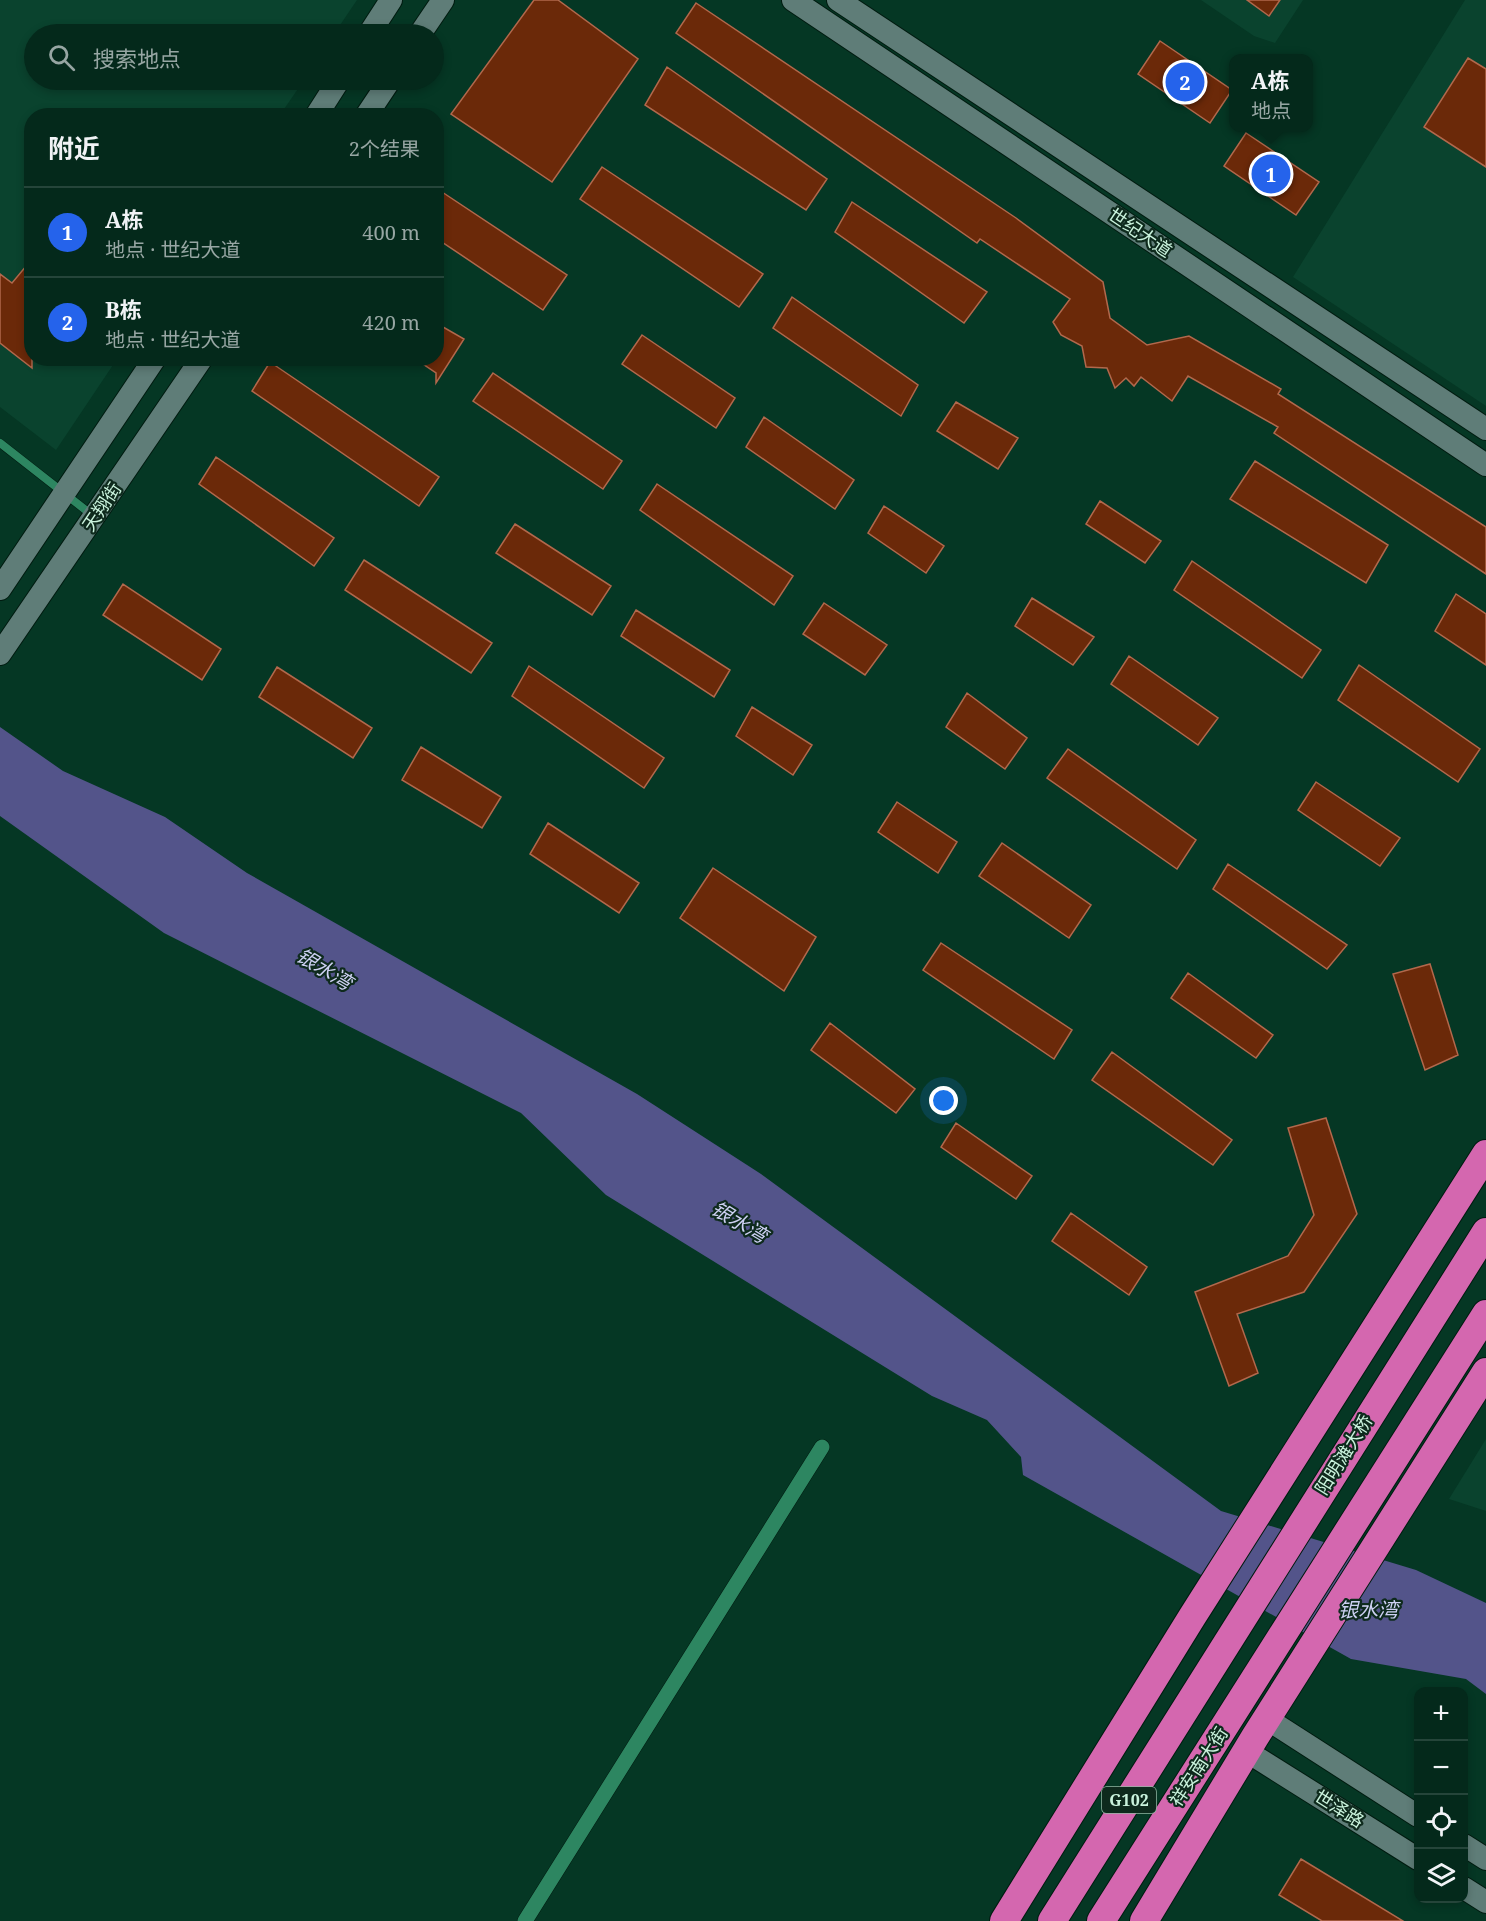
<!DOCTYPE html>
<html lang="zh">
<meta charset="utf-8">
<style>
:root{--surface:#04291b;--page:#0d3124;--text:#f1f3f6;--muted:#97a6a3;--line:#25453a;--accent:#2563eb}
body{margin:0;font-family:"Noto Serif","Noto Sans SC",serif;background:var(--page);color:var(--text)}
.controls{position:absolute;right:18px;bottom:18px;display:grid;overflow:hidden;border-radius:12px;box-shadow:0 3px 9px #0003}
.controls button{width:54px;height:54px;display:grid;place-items:center;padding:0;border:0;border-bottom:2px solid var(--line);background:var(--surface);color:var(--text);font:30px sans-serif}
.you{position:absolute;left:944px;top:1101px;width:21px;height:21px;margin:-15px;border:4px solid #fff;border-radius:50%;background:#1a73e8;box-shadow:0 0 0 9px #1a73e833}
.badge{display:grid;place-items:center;width:39px;height:39px;border-radius:50%;background:var(--accent);color:#fff;font-size:20px;font-weight:700}
.pin{position:absolute;translate:-50% -50%;border:3px solid #fff;box-shadow:0 2px 6px #0006}
.popup{position:absolute;left:1229px;top:54px;width:84px;height:78px;box-sizing:border-box;display:grid;place-content:center;border-radius:12px;background:var(--surface);filter:drop-shadow(0 2px 4px #0005);font-size:20px;white-space:nowrap;color:var(--muted)}
.popup b{font-size:22px;color:var(--text)}
.popup::after{content:'';position:absolute;left:50%;top:100%;margin-left:-12px;border:12px solid transparent;border-top-color:var(--surface)}
.list{margin:0;padding:0;list-style:none}
h2{display:flex;justify-content:space-between;align-items:center;height:78px;margin:0;padding:0 24px;font-size:26px}
h2 small{font-size:20px;font-weight:400;color:var(--muted)}
.list li{display:grid;grid-template-columns:39px 1fr auto;gap:18px;align-items:center;box-sizing:border-box;height:90px;padding:0 24px;border-top:2px solid var(--line)}
.list b{display:block;font-size:22px;white-space:nowrap}
.list p{margin:0;font-size:20px;white-space:nowrap;color:var(--muted)}
.list em{font-size:20px;font-style:normal;color:var(--muted)}
.icon{flex:none;width:33px;height:33px;fill:none;stroke:currentColor;stroke-width:2;stroke-linecap:round;stroke-linejoin:round}
.map{position:relative;flex:none;width:1486px;height:1921px;overflow:hidden}
.search{position:absolute;background:var(--surface);box-shadow:0 3px 9px #0003;left:24px;top:24px;width:420px;height:66px;display:flex;align-items:center;gap:15px;box-sizing:border-box;padding:0 21px;border-radius:33px;color:var(--muted);font-size:22px}
.panel{position:absolute;background:var(--surface);box-shadow:0 3px 9px #0003;left:24px;top:108px;width:420px;height:258px;border-radius:24px}
.map>svg:first-child{display:block}
</style>
<div class="map">
<svg width="1486" height="1921" viewBox="0 0 1486 1921">
<rect width="100%" height="100%" fill="#053724"/>
<path fill="#0a432e" d="M0,0H357L334,34H34V80H304L280,115L32,116V358L117,359L56,450L0,407Z
M1201,0H1303L1275,43L1254,36Z
M1465,0H1486V406L1293,277Z
M1486,1439V1511L1449,1499Z"/>
<path fill="#53548a" d="M0,727L63,771L165,817L247,873L637,1094L761,1174L1221,1511L1416,1570L1486,1603V1694L1466,1679L1351,1659L1023,1475L1021,1457L987,1420L932,1396L606,1195L521,1113L164,933L0,816Z"/>
<path fill="#6b2909" stroke="#b2684c" stroke-width="1.5" d="M534,0H558L638,59L552,182L451,114Z
M1247,0H1280L1269,16Z
M696,3L1016,218L1103,282L1110,318L1147,345L1189,336L1281,389L1278,394L1486,527V574L1274,433L1278,427L1188,376L1172,401L1141,377L1134,386L1126,378L1115,388L1107,368L1086,367L1082,346L1061,335L1053,322L1070,299L980,239L977,243L676,33Z
M1160,41L1232,90L1210,123L1138,74Z
M1468,58L1486,69V167L1424,127Z
M667,67L827,179L806,210L645,105Z
M1246,133L1319,182L1296,215L1224,166Z
M602,167L763,274L739,307L580,199Z
M436,188L567,275L543,310L436,238Z
M852,202L987,292L964,323L835,232Z
M32,259V368L0,343V274L12,283Z
M792,297L918,385L901,416L773,328Z
M436,323L464,339L436,383V373L414,358H436Z
M642,335L735,398L716,428L622,364Z
M270,362L439,477L419,506L252,391Z
M493,373L622,461L603,489L473,401Z
M956,402L1018,438L998,469L937,431Z
M764,417L854,480L835,509L746,447Z
M216,457L334,538L314,566L199,484Z
M1255,461L1388,545L1366,583L1230,499Z
M657,484L793,576L774,605L640,510Z
M1100,501L1161,541L1145,563L1086,524Z
M884,506L944,546L926,573L868,533Z
M515,524L611,586L592,615L496,553Z
M364,560L492,643L471,673L345,590Z
M1192,561L1321,650L1302,678L1174,590Z
M123,584L221,649L202,680L103,615Z
M1456,594L1486,614V665L1435,631Z
M1032,598L1094,637L1073,665L1015,626Z
M824,603L887,645L865,675L803,634Z
M636,610L730,670L714,697L621,636Z
M1129,656L1218,718L1198,745L1111,684Z
M1359,665L1480,749L1458,782L1338,700Z
M529,666L664,758L644,788L512,696Z
M277,667L372,728L353,758L259,697Z
M967,693L1027,738L1005,769L946,727Z
M752,707L812,745L793,775L736,736Z
M421,747L501,797L482,828L402,780Z
M1068,749L1196,840L1177,869L1047,778Z
M1316,782L1400,838L1380,866L1298,810Z
M897,802L957,842L938,873L878,832Z
M548,823L639,883L619,913L530,854Z
M1002,843L1091,905L1069,938L979,876Z
M1228,864L1347,945L1327,969L1213,889Z
M713,868L816,937L784,991L680,918Z
M941,943L1072,1030L1054,1059L923,970Z
M1430,964L1458,1055L1425,1070L1393,974Z
M1188,973L1273,1035L1256,1058L1171,998Z
M830,1023L915,1089L896,1113L811,1050Z
M1112,1052L1232,1140L1213,1165L1092,1080Z
M1326,1118L1357,1214L1304,1292L1237,1314L1258,1373L1229,1386L1195,1292L1288,1256L1314,1215L1288,1128Z
M956,1123L1032,1176L1016,1199L941,1147Z
M1071,1213L1147,1267L1129,1295L1052,1241Z
M1301,1859L1403,1921H1322L1279,1895Z"/>
<g fill="none" stroke-linecap="round" stroke-linejoin="round">
<defs>
<path id="lane" d="M0,443L92,515"/>
<path id="street" d="M525,1921L822,1447"/>
<path id="secondary" d="M793,0L1486,465
M838,0L1486,429
M369,34L391,0
M420,34L443,0
M316,116L339,80
M366,116L390,80
M0,589L155,358
M0,654L202,358
M1278,1726L1418,1816
M1259,1759L1418,1859
M1464,1845L1486,1859
M1464,1888L1486,1902"/>
<path id="highway" d="M1004,1921L1192,1617L1486,1154
M1052,1921L1486,1232
M1101,1921L1486,1314
M1144,1921L1255,1737L1486,1372"/>
</defs>
<use href="#lane" stroke="#011b10" stroke-width="9"/>
<use href="#street" stroke="#011b10" stroke-width="16"/>
<use href="#secondary" stroke="#011b10" stroke-width="24"/>
<use href="#highway" stroke="#011b10" stroke-width="30"/>
<use href="#lane" stroke="#2d8661" stroke-width="8"/>
<use href="#street" stroke="#2d8661" stroke-width="15"/>
<use href="#secondary" stroke="#5f7d78" stroke-width="22"/>
<use href="#highway" stroke="#d467af" stroke-width="28"/>
</g>
<g text-anchor="middle" stroke-width="4.5" stroke-linejoin="round" paint-order="stroke">
<rect fill="#0e2a1d" stroke="#92b7a3" stroke-width="1.5" x="1102" y="1787" width="54" height="26" rx="4.5"/>
<g font-size="16" font-weight="bold" fill="#caf3dd">
<text x="1129" y="1806">G102</text>
</g>
<g font-size="18" fill="#caf3dd" stroke="#0e2a1d">
<text transform="translate(1140 233) rotate(34)" y="6">世纪大道</text>
<text transform="translate(102 507) rotate(-56)" y="6">天翔街</text>
<text transform="translate(1344 1455) rotate(-58)" y="6">阳明滩大桥</text>
<text transform="translate(1199 1767) rotate(-57)" y="6">祥安南大街</text>
<text transform="translate(1339 1809) rotate(32)" y="6">世泽路</text>
</g>
<g font-size="20" font-style="italic" fill="#ced1f3" stroke="#0e2a1d">
<text transform="translate(324 969) rotate(31)" y="7">银水湾</text>
<text transform="translate(739 1222) rotate(31)" y="7">银水湾</text>
<text x="1368" y="1617">银水湾</text>
</g>
</g>
</svg>
<div class="controls">
<button>+</button>
<button>−</button>
<button><svg class="icon" aria-label="locate" viewBox="0 0 24 24"><circle cx="12" cy="12" r="6"/><path d="M12 2v4M12 18v4M2 12h4M18 12h4"/></svg></button>
<button><svg class="icon" aria-label="layers" viewBox="0 0 24 24"><path d="M12 4l9 5-9 5-9-5zM3 14l9 5 9-5"/></svg></button>
</div>
<div class="you"></div>
<div class="pin badge" style="left:1271px;top:174px">1</div>
<div class="popup"><b>A栋</b>地点</div>
<div class="pin badge" style="left:1185px;top:82px">2</div>
<div class="search"><svg class="icon" aria-label="search" viewBox="0 0 24 24"><circle cx="10" cy="10" r="6"/><path d="M15 15l6 6"/></svg>搜索地点</div>
<section class="panel">
<h2>附近<small>2个结果</small></h2>
<ul class="list">
<li><span class="badge">1</span><div><b>A栋</b><p>地点 · 世纪大道</p></div><em>400 m</em></li>
<li><span class="badge">2</span><div><b>B栋</b><p>地点 · 世纪大道</p></div><em>420 m</em></li>
</ul>
</section>
</div>
